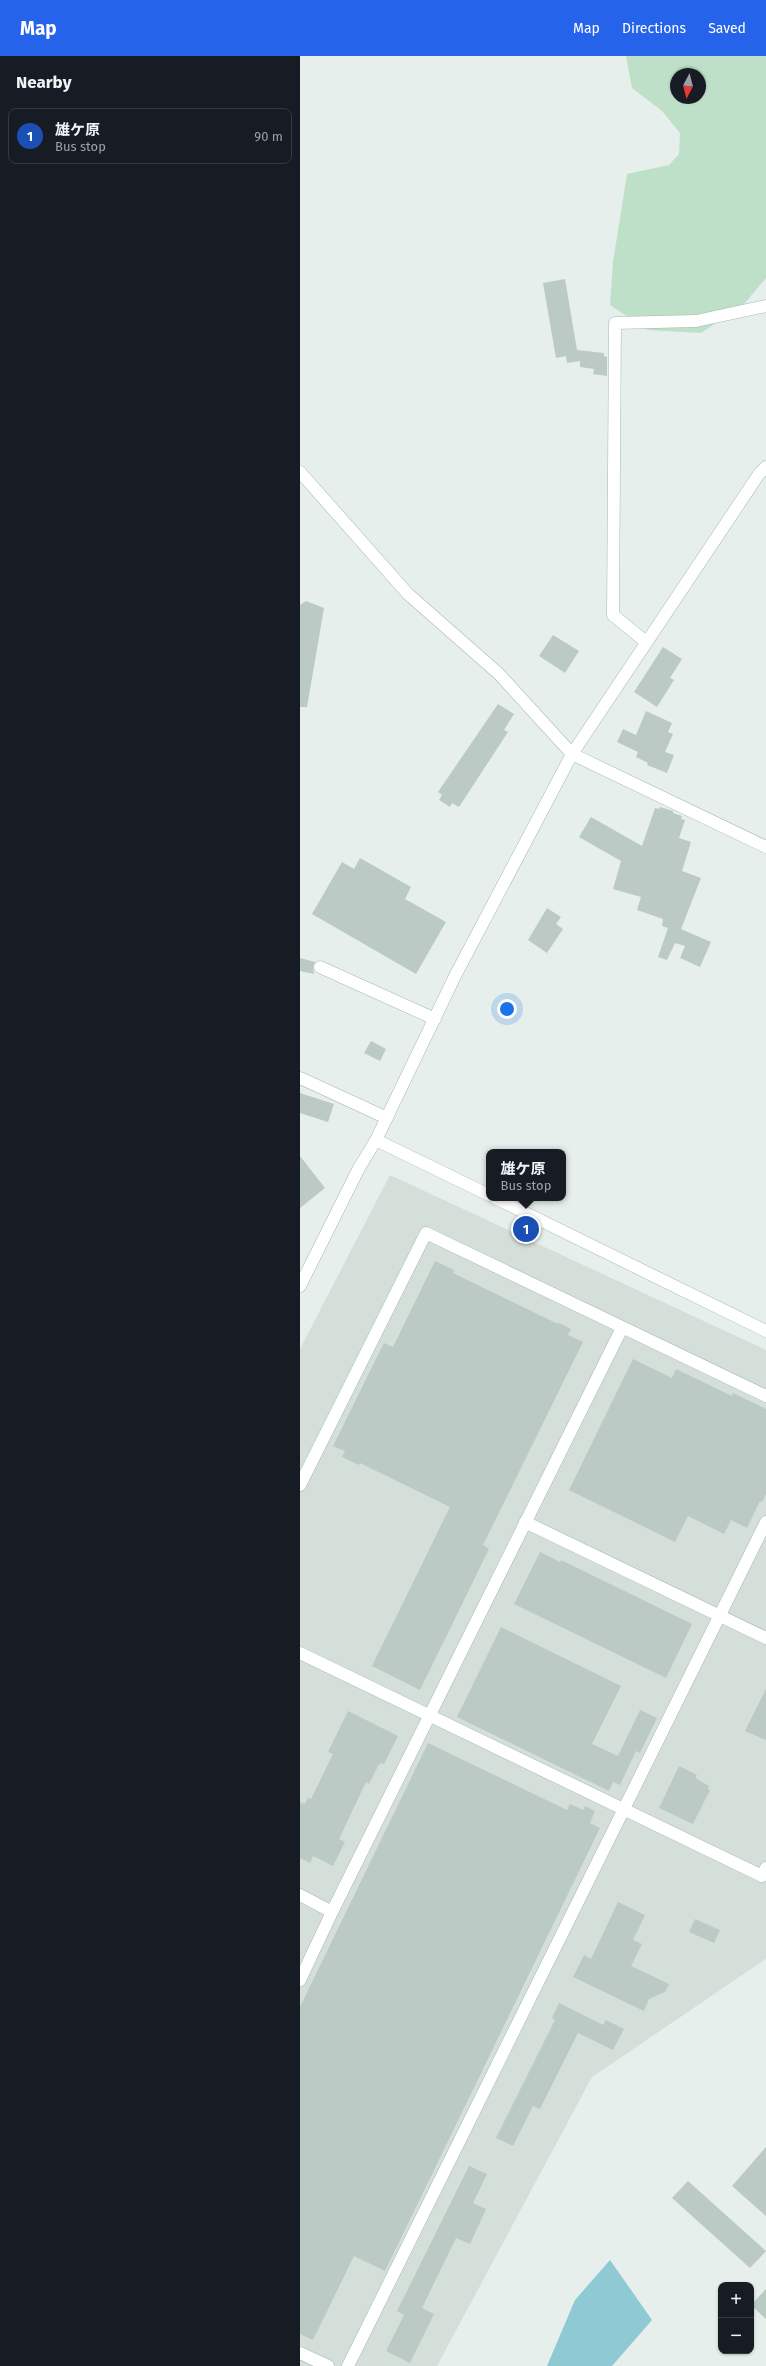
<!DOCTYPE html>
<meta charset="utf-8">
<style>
:root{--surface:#171b24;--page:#20242c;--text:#f1f3f6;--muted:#9ea1a6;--line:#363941;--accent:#2563eb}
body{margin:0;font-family:"Fira Sans","Noto Sans JP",sans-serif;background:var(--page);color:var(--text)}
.controls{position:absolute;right:12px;bottom:12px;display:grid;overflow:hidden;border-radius:8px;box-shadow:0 1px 3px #0004}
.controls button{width:36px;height:36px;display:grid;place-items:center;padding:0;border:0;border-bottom:1px solid var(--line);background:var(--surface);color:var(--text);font:20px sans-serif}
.compass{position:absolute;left:370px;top:12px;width:36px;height:36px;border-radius:50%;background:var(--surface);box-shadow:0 1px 3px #0004;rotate:187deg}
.you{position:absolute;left:207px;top:953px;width:14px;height:14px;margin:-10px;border:3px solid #fff;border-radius:50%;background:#1a73e8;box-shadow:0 0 0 6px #1a73e833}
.badge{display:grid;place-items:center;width:26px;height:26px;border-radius:50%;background:var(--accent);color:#fff;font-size:13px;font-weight:700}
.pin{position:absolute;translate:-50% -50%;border:2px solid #fff;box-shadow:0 1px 4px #0006}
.popup{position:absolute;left:186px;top:1093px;width:80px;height:52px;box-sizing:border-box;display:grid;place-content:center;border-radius:8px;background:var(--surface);filter:drop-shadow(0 1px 3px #0005);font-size:13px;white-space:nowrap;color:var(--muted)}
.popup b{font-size:15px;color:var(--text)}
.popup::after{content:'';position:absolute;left:50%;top:100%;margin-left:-8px;border:8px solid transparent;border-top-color:var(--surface)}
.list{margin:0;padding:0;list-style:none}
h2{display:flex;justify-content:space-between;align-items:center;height:52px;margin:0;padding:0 16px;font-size:17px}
h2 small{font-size:13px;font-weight:400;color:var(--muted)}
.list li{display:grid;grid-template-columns:26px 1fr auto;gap:12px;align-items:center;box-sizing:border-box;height:56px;margin:0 8px 8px;padding:0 8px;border:1px solid var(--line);border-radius:8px}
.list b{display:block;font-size:15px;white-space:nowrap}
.list p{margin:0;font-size:13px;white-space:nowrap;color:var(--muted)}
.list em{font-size:13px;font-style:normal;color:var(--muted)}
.map{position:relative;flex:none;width:466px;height:2310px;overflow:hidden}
header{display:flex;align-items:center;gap:24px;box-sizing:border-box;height:56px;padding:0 20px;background:var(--accent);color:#fff}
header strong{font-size:19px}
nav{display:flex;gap:22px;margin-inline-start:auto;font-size:14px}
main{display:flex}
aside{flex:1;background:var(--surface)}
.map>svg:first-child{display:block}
</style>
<header>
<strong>Map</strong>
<nav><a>Map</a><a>Directions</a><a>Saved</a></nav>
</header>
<main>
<aside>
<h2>Nearby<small></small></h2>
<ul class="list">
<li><span class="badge" style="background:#1a4fb4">1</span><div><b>雄ケ原</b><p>Bus stop</p></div><em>90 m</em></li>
</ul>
</aside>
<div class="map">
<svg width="466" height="2310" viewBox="0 0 466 2310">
<rect width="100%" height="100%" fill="#e6efeb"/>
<path fill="#d4dfda" d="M90,1119L466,1294V1903L292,2021L137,2310H0V1293Z"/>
<path fill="#bfe0c8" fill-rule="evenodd" d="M326,0H466V222L444,248L401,277L348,274L310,249L313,206L327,118L369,109L379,98L380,77L362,55L332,32ZM376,18H400V42H376Z"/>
<path fill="#8ec9d4" d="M310,2204L352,2264L312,2310H247L275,2244Z"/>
<path fill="#bbcac4" d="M265,223L277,294L304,297V300L307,301V320L293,318L294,313L280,311V305L267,307L266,300L256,302L243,227Z
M6,545L24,552L7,651H0V549Z
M253,579L279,595L265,617L239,600Z
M363,591L382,603L370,622L374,624L357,651L334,636Z
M198,648L214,658L204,674L208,676L159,751L152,747L150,751L139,744L142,739L138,736Z
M346,655L372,667L368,676L373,678L365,696L374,699L367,717L347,709L348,707L336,701L338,696L317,686L323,673L336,679Z
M360,751L373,755V757L382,760L381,763L385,764L379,782L391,786L382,815L401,822L381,873L411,886L400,911L380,902L385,890L375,887L367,904L358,901L368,872L362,870L363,863L337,854L341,841L313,833L321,805L279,781L291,761L342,790L355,752L359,753Z
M60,802L111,831L105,843L146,866L116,918L12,858L42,806L54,813Z
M247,852L261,861L256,868L263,873L247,897L228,884Z
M0,902L15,906L13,911L14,918L0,915Z
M71,985L86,993L80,1005L64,997Z
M0,1037L34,1048L28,1066L0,1057Z
M0,1100L25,1132L0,1152Z
M135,1205L154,1214L153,1217L258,1268L259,1267L271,1273L268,1279L283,1286L183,1489L189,1493L120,1634L72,1610L150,1451L60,1407L59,1409L42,1401L45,1395L33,1390L84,1287L93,1291Z
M333,1303L372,1322L376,1313L432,1340L433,1337L466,1353V1438L462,1446L460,1445L447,1472L431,1464L424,1478L388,1460L375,1486L269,1434Z
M240,1496L260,1506L261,1504L392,1568L366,1622L214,1548Z
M201,1571L321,1630L292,1688L318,1700L340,1654L357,1662L340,1697L336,1695L320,1729L313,1726L309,1735L157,1661Z
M466,1633V1684L445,1675Z
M48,1655L98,1680L84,1708L81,1707L78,1710L69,1728L66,1726L39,1783L45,1786L33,1810L13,1800L10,1807L0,1802V1746L5,1748L8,1742L11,1743L33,1698L28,1696Z
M128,1687L267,1754L270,1748L283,1754L285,1750L295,1755L290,1767L300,1772L85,2215L54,2200L13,2284L0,2278V1951Z
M379,1710L397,1719L395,1722L409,1730L408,1733L410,1734L393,1768L359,1752Z
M318,1846L345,1859L333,1884L342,1888L331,1910L369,1928L365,1936L349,1943L344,1955L273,1921L284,1899L291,1903Z
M395,1863L420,1874L414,1887L389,1876Z
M259,1947L303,1969L306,1964L324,1973L313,1994L278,1977L240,2053L233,2050L213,2090L196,2082L255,1964L252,1962Z
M466,2091V2160L432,2130Z
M169,2110L187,2118L173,2147L186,2153L170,2188L156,2182L122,2252L134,2258L110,2307L86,2295L104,2259L97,2255Z
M388,2125L466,2195L450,2212L372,2142Z
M466,2233V2263L451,2249Z"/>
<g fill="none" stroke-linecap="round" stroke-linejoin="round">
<defs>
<path id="minor" d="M0,416L108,538L199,618L272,698L466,791
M346,586L313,559L315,267L396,265L466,250
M20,911L135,963
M0,1022L87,1062
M76,1084L189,1139
M195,1142L466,1275
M0,1230L59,1112L76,1084L155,920L272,698L459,418L466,411
M0,1429L126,1177L466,1340
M225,1466L466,1582
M0,1597L462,1820L466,1812
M0,1839L32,1856L322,1272
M0,1924L32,1856
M0,2297L28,2310
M48,2310L466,1466"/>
</defs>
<use href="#minor" stroke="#a8b8b2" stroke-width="13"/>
<use href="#minor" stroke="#fff" stroke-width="12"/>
</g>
</svg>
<div class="controls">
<button>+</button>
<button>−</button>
</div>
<svg class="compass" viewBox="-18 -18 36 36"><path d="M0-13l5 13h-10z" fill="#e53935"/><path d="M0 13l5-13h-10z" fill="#9ea1a6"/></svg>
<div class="you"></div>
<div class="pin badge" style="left:226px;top:1173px;background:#1a4fb4">1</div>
<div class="popup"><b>雄ケ原</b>Bus stop</div>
</div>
</main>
